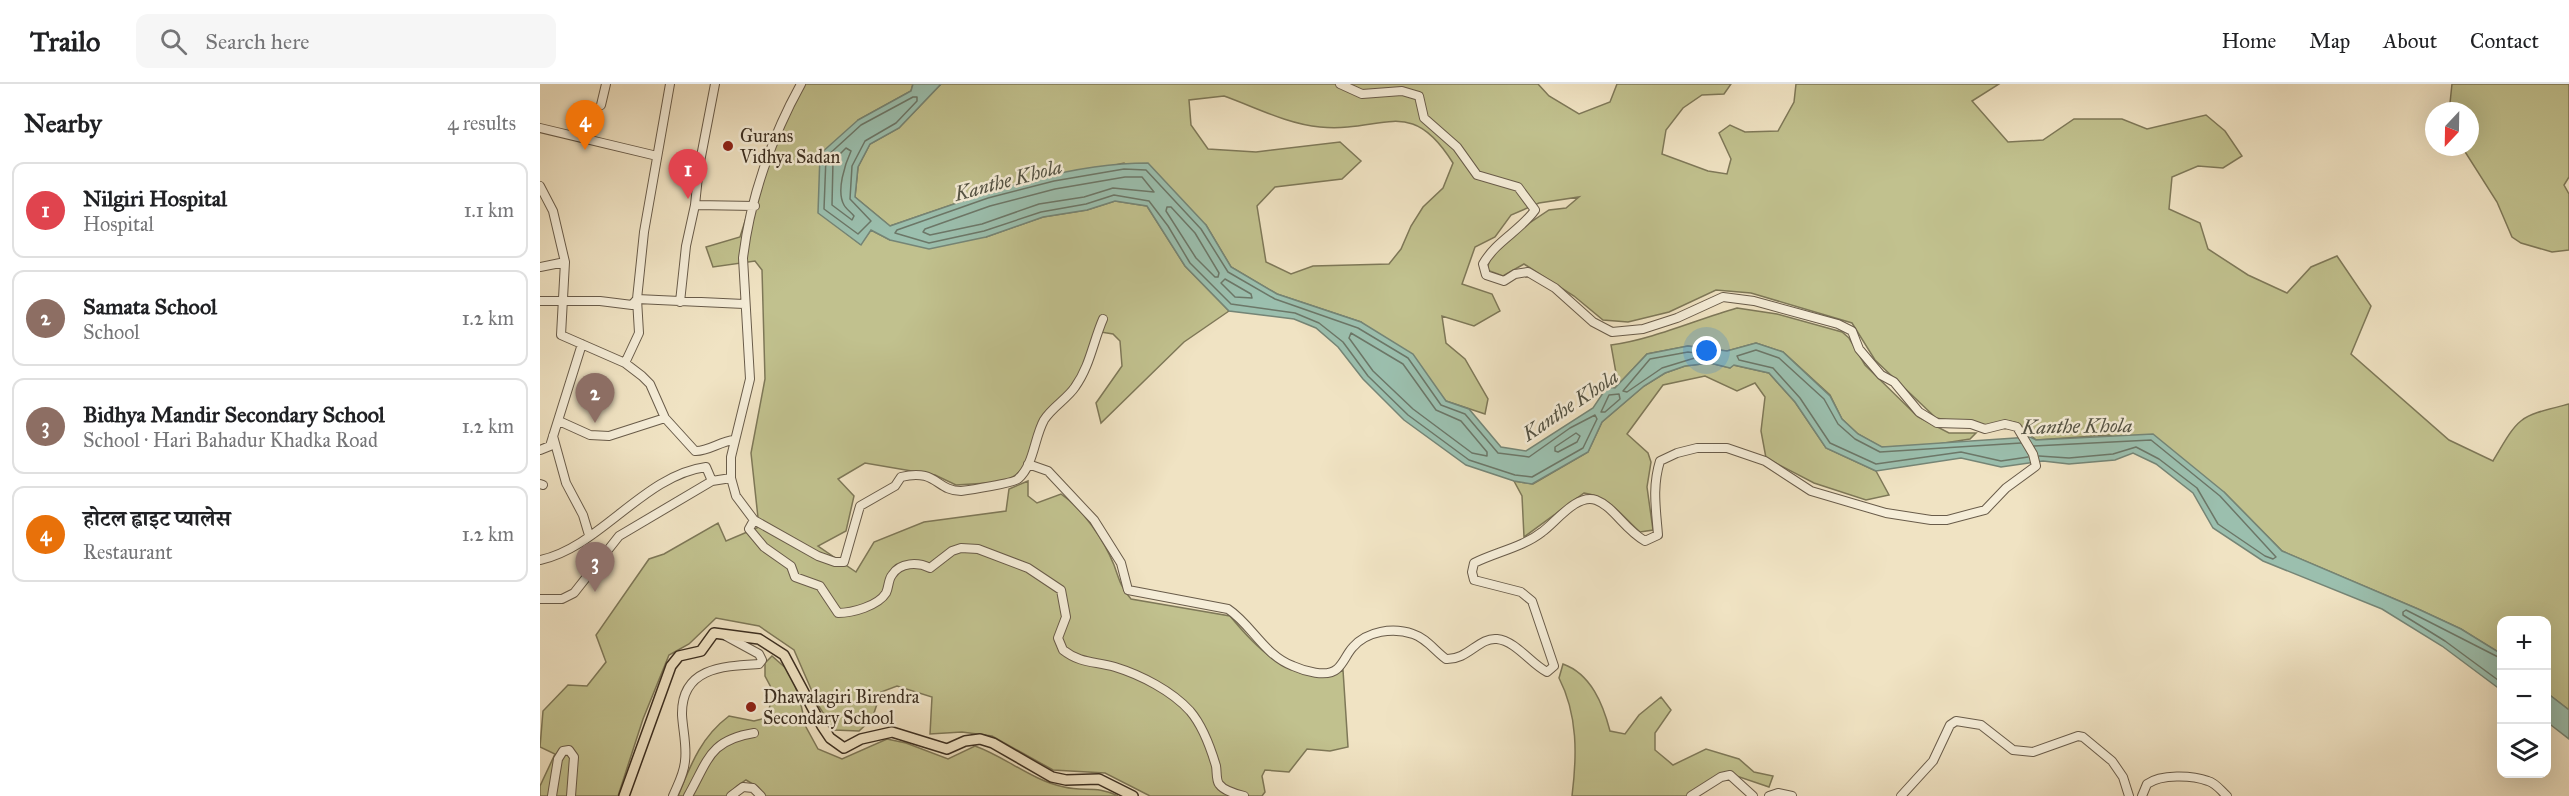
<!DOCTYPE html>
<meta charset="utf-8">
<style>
:root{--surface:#fff;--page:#f6f6f6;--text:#202124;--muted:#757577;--line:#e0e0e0;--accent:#0b8043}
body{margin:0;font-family:"IM FELL Great Primer","Noto Serif Devanagari",serif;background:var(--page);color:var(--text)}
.controls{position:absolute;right:18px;bottom:18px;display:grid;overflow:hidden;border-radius:12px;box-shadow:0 6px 24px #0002}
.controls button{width:54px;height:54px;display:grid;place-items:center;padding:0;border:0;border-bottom:2px solid var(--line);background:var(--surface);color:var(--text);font:30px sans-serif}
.compass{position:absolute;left:1885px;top:18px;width:54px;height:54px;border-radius:50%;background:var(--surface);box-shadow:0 6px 24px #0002;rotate:202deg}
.you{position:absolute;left:1167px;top:267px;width:21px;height:21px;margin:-15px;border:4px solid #fff;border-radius:50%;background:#1a73e8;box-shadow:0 0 0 9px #1a73e833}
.badge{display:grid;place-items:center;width:39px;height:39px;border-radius:50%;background:var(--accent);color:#fff;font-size:20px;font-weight:700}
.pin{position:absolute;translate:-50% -50px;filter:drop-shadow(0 2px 3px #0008)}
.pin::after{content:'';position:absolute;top:32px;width:21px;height:18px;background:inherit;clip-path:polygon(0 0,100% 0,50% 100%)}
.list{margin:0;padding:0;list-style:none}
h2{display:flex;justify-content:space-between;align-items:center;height:78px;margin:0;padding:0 24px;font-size:26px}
h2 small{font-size:20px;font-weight:400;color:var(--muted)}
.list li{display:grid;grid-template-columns:39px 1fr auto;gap:18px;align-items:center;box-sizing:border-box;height:96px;margin:0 12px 12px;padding:0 12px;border:2px solid var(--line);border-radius:12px}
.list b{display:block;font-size:22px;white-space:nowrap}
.list p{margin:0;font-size:20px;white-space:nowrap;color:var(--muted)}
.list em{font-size:20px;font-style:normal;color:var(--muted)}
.icon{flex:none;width:33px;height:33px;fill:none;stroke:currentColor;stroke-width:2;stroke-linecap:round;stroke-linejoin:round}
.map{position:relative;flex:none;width:2029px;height:712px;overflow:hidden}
header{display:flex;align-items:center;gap:36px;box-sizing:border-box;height:84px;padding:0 30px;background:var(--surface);border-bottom:2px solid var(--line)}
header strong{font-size:28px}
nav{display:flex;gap:33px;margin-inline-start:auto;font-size:21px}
.search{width:420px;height:54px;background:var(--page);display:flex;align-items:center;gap:15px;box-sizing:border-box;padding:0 21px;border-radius:12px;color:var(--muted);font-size:22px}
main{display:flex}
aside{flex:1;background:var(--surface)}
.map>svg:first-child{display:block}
</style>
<header>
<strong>Trailo</strong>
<div class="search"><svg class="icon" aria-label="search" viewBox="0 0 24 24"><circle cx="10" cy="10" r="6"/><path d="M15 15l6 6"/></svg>Search here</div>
<nav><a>Home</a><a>Map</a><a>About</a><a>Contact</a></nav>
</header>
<main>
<aside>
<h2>Nearby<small>4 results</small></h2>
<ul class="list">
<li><span class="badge" style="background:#e0444e">1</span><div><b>Nilgiri Hospital</b><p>Hospital</p></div><em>1.1 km</em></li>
<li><span class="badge" style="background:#8d6e63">2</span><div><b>Samata School</b><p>School</p></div><em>1.2 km</em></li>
<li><span class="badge" style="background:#8d6e63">3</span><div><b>Bidhya Mandir Secondary School</b><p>School · Hari Bahadur Khadka Road</p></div><em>1.2 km</em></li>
<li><span class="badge" style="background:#e8710a">4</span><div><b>होटल ह्वाइट प्यालेस</b><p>Restaurant</p></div><em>1.2 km</em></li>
</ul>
</aside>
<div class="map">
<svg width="2029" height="712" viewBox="0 0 2029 712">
<rect width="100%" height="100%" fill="#f0e3c3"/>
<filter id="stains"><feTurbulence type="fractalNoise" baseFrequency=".00333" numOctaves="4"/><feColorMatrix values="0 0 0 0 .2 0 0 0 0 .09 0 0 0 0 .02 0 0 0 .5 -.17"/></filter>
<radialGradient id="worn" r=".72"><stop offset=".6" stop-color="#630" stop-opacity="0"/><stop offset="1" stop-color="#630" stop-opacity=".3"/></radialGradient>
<path fill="#c1c18e" stroke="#7e7858" stroke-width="1.5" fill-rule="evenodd" d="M257,0H373L371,7L318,36L307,150L320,160L331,146L350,156L446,153L503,133L547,126L575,117L607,122L645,182L689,227L644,258L561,339L556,319L582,282L580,257L573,250L561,248L550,277L504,338L493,373L476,391L464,398L416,401L395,391L325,379L298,395L314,412L306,447L278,462L316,488L334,458L384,438L466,427L469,405L488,397V412L497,419L521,410C543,425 564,456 574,481C579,495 581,504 591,515L690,532C717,565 756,606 803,586L808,663L790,667L767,665L749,688L725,686L722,692L725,708L722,712H610L565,689L513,686L452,652L422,648L390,650L392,613L357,602L341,608L332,635L319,647L294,646L278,621L254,566L219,542L176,534L149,560L129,571L103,635L78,712H0V702L15,670L0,663L3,627L28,601L47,602L66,578L56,551L109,475L124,470L178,439L186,457L219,443L211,369L225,295L222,186L215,177L173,183L166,163L200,153L224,77Z
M401,0H998L1009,12L1039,30L1070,18L1077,0H1191L1184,10L1162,11L1143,24L1126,46L1122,70L1168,87L1187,90L1191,75L1179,49L1190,41L1205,48L1238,47L1254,18L1256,0H1459L1432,17L1468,58L1503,56L1534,35H1582L1607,45L1666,31L1685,47L1702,72L1683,84L1658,82L1632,93L1629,125L1660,139L1668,165L1708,191L1747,209L1771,183L1797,172L1831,222L1811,270L1909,356L1953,377C1980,331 1978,333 2029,320V626L2007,609L2006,536H1962L1961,570L1921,545L1878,525L1742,467L1684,408L1569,351L1496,356L1478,339L1469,337L1444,342L1396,334L1335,276L1312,239L1211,209L1176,206L1129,228L1088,238L1063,236L1034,212L984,180L963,192L947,186L950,174L982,144L1009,126L1026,124L1039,113L999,119L971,131L955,153L935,163L922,200L952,210L960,227L934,242L902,232L906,259L925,275L948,315L945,330L906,317L889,297L821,238L737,210L691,183L666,141L584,79L446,109L350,142L315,113L318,83L330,60L359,44ZM684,12C715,23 747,40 780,43C844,49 870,10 913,79L903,104L883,123L871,142L861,165L849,180L773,182L751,190L726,178L717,122L735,103L802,95L821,77L800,58L716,68L668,65L651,41L649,16Z
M1912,0H2029V93L2024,101L2029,110V166L2012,168L1981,159L1972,153L1957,118L1922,63H1930V27H1904L1910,19Z
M1197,224L1237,230L1302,248L1309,254L1325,281L1378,333L1409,349H1436L1430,355L1385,362L1341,363L1318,350L1302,335L1290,311L1243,268L1216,259L1187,267L1148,262L1107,270L1075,304L1067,303L1076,289L1071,261C1114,255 1155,236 1197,224Z
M1170,279L1190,284L1193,281L1229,289L1255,318L1286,364L1336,387L1349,411L1326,416L1274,399L1226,374L1221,347L1225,313L1215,299L1197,307L1165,292L1123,301L1087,350L1108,369L1111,378L1107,403L1113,446L1100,448C1082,432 1069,412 1044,409L984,453L982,412L974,397L993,400L1048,368L1062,338L1104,302L1125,289L1145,282Z
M232,572L249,587L259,612L266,643L278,665L302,675L347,655L366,659L408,675L435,662C466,673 491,696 524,703C544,708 557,701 578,712H225L218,703L206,696L197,702L188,712H138C151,680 161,653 189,632L214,637L226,634L234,609L225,592V579Z
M1023,580C1051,590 1063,620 1070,647L1085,650L1099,631L1121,613L1131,626L1115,649V666L1133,681L1166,665L1199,675L1214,688L1233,692L1229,703L1185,688L1147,712H1032C1037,672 1038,631 1019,594Z"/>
<path fill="#9bbfae" stroke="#758576" stroke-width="1.5" d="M373,0H401L359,44L330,60L318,83L315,113L350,142C433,114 519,79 608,79L666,141L691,183L737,210L821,238L873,270L906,317L929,325L961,363L986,367L1053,324L1067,303L1075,304L1107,270L1148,262L1187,267L1216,259L1243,268L1290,312L1302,335L1318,350L1342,363L1490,353L1496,356L1613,350L1684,408L1742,467L1878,525L1921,545L1960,569L1961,606L1902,562L1842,525L1723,477L1673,444L1653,409L1616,380L1593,369L1575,376L1529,380L1503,377L1461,383L1421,374L1336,387L1286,364L1255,318L1229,289L1194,281L1190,284L1170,279L1145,282L1125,289L1104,302L1062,338L1048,368L992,400L974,397L926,381L864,336L823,295L798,263L776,244L754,235L689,227L645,182L607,122L575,117L547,126L503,133L446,153L389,165L350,156L331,146L321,161L278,129L280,70L318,36L371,7Z
M2007,609L2029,626V655L2007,638Z"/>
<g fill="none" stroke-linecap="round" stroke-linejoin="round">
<path stroke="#6c7768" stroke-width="1.5" d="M373,13H377V17L356,39L325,57L312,82L310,115L331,137L318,150L284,125L286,73L321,41Z
M306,64L311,67C305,80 296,107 304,121C306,125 311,128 314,132L312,136L292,121L293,77Z
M584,85L606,86L661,145L688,188L735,215L818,244L868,274L901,321L925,330L958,369L989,373L1030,344L1055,331L1057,335L1043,364L992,393L975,391L929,376L868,331L828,292L803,258L779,239L755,229L691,220L650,179L628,142L609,117L574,111L546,120L501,128L444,147L389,159L355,149L357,146L448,114L514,97Z
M585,93H602L614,108L573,104L544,113L499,120L442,140L390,151L383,148L385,145L450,122L515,105Z
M627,123H631L655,149L679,189L678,193H675L656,174L626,127Z
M685,195L711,210L712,214L695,213L681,199Z
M811,249L863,280L896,326L921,337L947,368V372L932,369L873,325L833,287L809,254Z
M1148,268L1156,269L1158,273L1122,284L1087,308L1083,307L1110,275Z
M1079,310L1080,315L1065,328H1061L1069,311Z
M1036,349L1040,352L1037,358L1018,368L1015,367V363Z
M1481,359L1340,368L1315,355L1298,340L1284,315L1239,274L1216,266L1197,272L1199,276L1233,284L1260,314L1290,359L1336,380L1421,368L1461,377L1488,373
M1494,362L1611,356L1680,412L1736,473L1733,475L1725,472L1678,440L1657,404L1619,375L1596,363L1573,370L1529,374L1499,372
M1962,575L1866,526L1863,528V531L1905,557L1962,599"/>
<defs>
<path id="minor" d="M175,0L159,83L155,121L215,122
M261,0C232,52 210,115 203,174L210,295L191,373V394L196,412L214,436L278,472L295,478H304L320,422L355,402L361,393C397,384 396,407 421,407C429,406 474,399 478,395C494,381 494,354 504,336C512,323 527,315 535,303C550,282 553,258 563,235
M61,21L66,0
M0,44L117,72
M0,102L13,127L25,178L21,251L85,279L102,292L110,300L125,334L155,367C167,368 181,357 194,356
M0,183L25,178
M0,217H60L92,221L97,215L204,220
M140,218L146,162L155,121
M85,279L99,249L97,215L104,148L130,0
M19,337L50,351L69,352L125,334
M13,352L26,399L43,431L49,451
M0,366L10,362L42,260
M488,380L508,387L554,436L581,479L588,506L688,525C712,541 724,571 753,582C764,587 787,594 797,585C804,579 807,569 813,563C827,547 853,543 873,550C886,554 895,567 906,575C928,576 939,553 957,555C976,557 991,580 1007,588L1014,582L992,517L981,508L934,496L932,488L934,479C956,468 983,463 1002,448C1016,438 1037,409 1056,416C1074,423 1084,445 1105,457L1118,451C1116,425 1112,403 1120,377L1137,369L1157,364H1187L1225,377L1271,407L1346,429L1391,436H1407L1445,426L1466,404L1496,382L1493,370L1477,343L1465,340L1445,345L1431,340L1397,339L1379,328L1354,298L1341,291L1319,265L1312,247L1298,240L1214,217L1183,213L1137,234L1103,245L1072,248L1053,238L1015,204L988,188L975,190L964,197L946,191L943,180C956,157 980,147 995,126L978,103L937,91L917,63L884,34L879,12L862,7L822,10L800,0
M0,400L3,401
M214,436L209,445L224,463L251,482L255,493L280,502L298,529C312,529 338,522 346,509C349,503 348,496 352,491C360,478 378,478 390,484L412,467L421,464L438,465L488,484L521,506L526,533L518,554L523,566C541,580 555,577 575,583C601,591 632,607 650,627C662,641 671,665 676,682C677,687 676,696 679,700C684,707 696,710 704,712
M0,476C59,464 104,391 166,383L172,397
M0,515H22L34,509L79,452L172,397L191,394
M12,712L18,675L23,667L29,666L34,673L31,712
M133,712C138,700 144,690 145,677C147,662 143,647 142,631C141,583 184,582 219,580L222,576L219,570L186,552
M148,712C168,677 169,656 214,649
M191,712L203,703L213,704L221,712
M1151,712L1181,693L1190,691L1213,712
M1229,712L1238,709L1252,712
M1361,712L1393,677L1410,641L1416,637L1441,641L1473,666L1493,668L1538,652L1543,653L1572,677L1583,693L1589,712
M1602,712L1607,700C1621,690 1652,691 1668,697C1676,699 1681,707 1687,712"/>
<path id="major" d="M84,712L131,582L139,572L161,567L174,549L219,555L244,571L282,642L290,654L304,664L321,655L352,648L407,665L425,657L440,655L453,659L512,693L526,696L559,695L593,712"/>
</defs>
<use href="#minor" stroke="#695c4a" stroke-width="10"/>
<use href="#major" stroke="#3c2f21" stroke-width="12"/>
<use href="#minor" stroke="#f5edd8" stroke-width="8"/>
<use href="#major" stroke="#f0e3c3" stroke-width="9"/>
</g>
<g fill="#8f2418" stroke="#f5edd8" stroke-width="2">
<circle cx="188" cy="62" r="6"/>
<circle cx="211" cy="623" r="6"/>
</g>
<g text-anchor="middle" stroke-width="5" stroke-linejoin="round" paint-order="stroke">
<g font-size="18" fill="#3c2f21" stroke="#f5edd8" text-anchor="start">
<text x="200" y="58">Gurans<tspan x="200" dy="21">Vidhya Sadan</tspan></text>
<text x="223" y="619">Dhawalagiri Birendra<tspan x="223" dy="21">Secondary School</tspan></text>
</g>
<g font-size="20" font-style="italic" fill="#545344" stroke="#f5edd8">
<text transform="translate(468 96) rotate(-15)" y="7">Kanthe Khola</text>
<text transform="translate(1030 321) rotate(-34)" y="7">Kanthe Khola</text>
<text transform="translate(1537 342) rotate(-1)" y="7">Kanthe Khola</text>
</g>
</g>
<rect width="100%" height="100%" filter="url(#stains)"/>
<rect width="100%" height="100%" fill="url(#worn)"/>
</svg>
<div class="controls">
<button>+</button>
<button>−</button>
<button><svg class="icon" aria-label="layers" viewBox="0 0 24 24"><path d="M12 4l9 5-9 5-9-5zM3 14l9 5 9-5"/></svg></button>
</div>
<svg class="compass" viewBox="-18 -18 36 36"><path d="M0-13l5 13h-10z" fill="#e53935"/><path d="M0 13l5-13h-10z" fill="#757577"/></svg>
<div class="you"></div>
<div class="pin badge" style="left:148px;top:115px;background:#e0444e">1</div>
<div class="pin badge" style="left:55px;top:339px;background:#8d6e63">2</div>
<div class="pin badge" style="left:55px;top:508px;background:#8d6e63">3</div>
<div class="pin badge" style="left:45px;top:66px;background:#e8710a">4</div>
</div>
</main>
